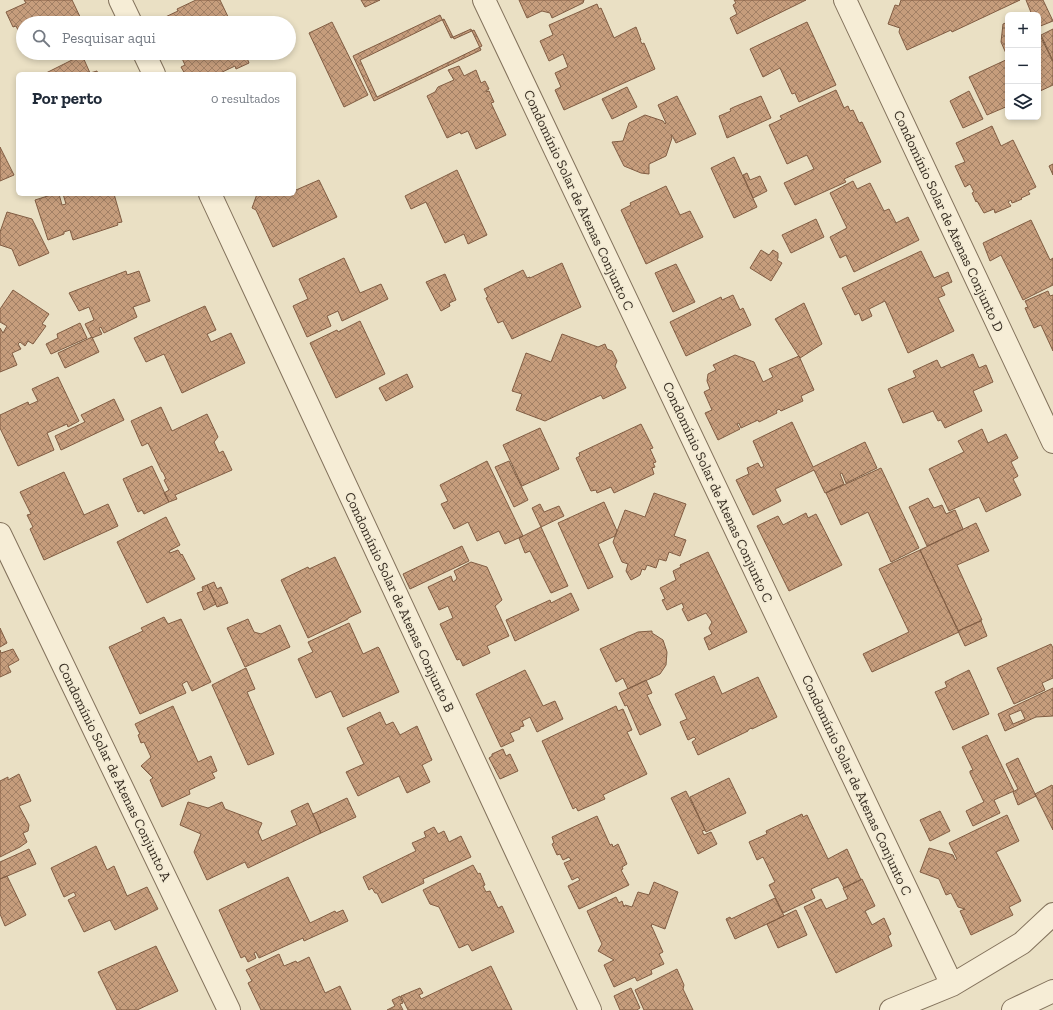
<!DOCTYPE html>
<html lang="pt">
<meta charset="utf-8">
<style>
:root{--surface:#fff;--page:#f6f6f7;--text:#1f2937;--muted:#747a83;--line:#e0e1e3}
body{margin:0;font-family:"Zilla Slab",serif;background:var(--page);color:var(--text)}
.controls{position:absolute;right:12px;top:12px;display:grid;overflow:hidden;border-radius:6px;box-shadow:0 2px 6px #0003}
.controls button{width:36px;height:36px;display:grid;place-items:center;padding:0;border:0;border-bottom:1px solid var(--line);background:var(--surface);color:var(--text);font:20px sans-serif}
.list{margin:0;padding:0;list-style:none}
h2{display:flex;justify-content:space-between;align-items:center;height:52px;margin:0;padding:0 16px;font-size:17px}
h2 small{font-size:13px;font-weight:400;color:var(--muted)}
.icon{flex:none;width:22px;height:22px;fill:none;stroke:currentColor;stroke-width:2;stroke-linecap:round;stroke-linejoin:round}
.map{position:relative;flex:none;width:1053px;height:1010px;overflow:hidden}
.search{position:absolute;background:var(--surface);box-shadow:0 2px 6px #0003;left:16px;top:16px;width:280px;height:44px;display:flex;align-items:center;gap:10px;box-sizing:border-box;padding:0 14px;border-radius:22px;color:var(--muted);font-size:15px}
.panel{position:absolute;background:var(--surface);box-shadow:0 2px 6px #0003;left:16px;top:72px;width:280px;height:124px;border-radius:6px}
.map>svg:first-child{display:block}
</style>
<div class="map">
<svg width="1053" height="1010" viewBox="0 0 1053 1010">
<defs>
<pattern id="building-cross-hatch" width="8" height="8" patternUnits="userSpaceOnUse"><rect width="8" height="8" fill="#c69d7c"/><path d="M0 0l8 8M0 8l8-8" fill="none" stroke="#a28065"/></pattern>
</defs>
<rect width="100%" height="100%" fill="#eae0c4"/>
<path fill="url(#building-cross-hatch)" stroke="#815d43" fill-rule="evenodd" d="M24,0H72L83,23H23V40L16,26L13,27L6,12L26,3Z
M196,0H220L231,23H161L159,20L178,11L177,9Z
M361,0H380L365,7Z
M519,0H584L583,3L552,18L550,13L542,11L527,18Z
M734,0H806L737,34L730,18L737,14L733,5L736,3Z
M901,0H1020L952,32L951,30L907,50L899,32L900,28L888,24L895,5L899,6Z
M1026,0H1043L1053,21L1038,27V15H1032Z
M597,4L599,9L601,8L614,38L636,27L641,40H640L642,44L644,43L655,69L564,110L555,90L561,87L555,73L568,67L563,54L549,61L540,41L553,35L549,25Z
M440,15L451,38L471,29L481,50L374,101L353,56Z
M444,19L454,39L474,30L482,46L377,97L360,60Z
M332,22L368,95L344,107L309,33Z
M807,22L836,85L799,102L795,93L792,94L780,68L763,77L750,49Z
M1008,22V58L1001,42L1003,24Z
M1053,29V61L1041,35Z
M1038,31L1053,62V85L1038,92Z
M175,53H245L249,63L236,69L235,66L218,74H185L181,67L185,65L180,54L176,56Z
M82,55L90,73L97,71L98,74H44Z
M1008,59V106L987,115L969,77Z
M459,66L464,76L476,70L481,83L485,81L489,89L486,91V92L489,91L494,102L491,103L506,135L476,149L468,131L461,134L460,132L447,138L427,96L435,92L438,87L454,80L448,70Z
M627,87L637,107L612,119L602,99Z
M836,90L844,108L848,106L850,111L853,110L859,123L862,122L881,162L844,179L846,182L795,205L784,183L814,169L807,155L787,164L769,125L782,119L780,116Z
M969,91L983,119L963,128L950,101Z
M677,96L696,134L676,143L672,135H671L672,138L666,156L649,164V174L641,173L624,166L612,142L623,141L629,123L645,115L663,121L665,124L666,123L658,105Z
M761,96L771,118L727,138L719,116L731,111L730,109L734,107Z
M992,126L1001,146L1013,140L1036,187L1028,191L1030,194L1021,198L1022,199L1015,202L1012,203L1011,200L1008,202L1011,206L995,213L994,209L984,213L977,201L976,202L972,193L974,192L970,184L965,187L955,166L965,162L956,143Z
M0,147L14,175L0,181Z
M734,157L757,207L734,218L711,168Z
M1053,164V175L1049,166Z
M457,170L487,235L468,244L464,234L445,243L426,202L411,209L405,196Z
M747,173L750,180L760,176L767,191L753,198L743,175Z
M319,180L337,217L273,247L256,210L252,208L257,194H294V186L296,190Z
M853,181L857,189L870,183L884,211L889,209L896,223L908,217L919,240L854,272L846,255L840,258L830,237L847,228L830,193Z
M666,186L680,215L690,211L703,237L646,264L621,210L631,205L630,203Z
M54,194H59L62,205L66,204L63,194H114L122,222L117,223L118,225L73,240L70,230L64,232V234L48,240L35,200Z
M7,212L32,219L49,253L19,266L12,249L0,245V232Z
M816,219L824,237L791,253L782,235Z
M1031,220L1050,260L1053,258V285L1023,300L1001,255L990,261L983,243Z
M761,250L769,255L773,250L778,253V258L777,260L782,263L771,281L750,268Z
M921,251L934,278L948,272L952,282L941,287L945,295L938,298L954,331L908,353L885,301L869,309L872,316L862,321L859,313L855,315L842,288Z
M344,258L360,293L381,284L388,299L342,321L338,311L327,316L331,326L307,337L293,306L308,299L299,279Z
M562,263L581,307L512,339L503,321L498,323L486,298L488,297L484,289L523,270L527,278L530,277V278Z
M676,264L695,302L673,312L655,273Z
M126,271L127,275L139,271L150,301L133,307L137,317L104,333L101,327L99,328L102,334L92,338L85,324L94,320L89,307L79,311L69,293Z
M445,274L456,300L449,303L450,306L441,311L426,282Z
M13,290L49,314L42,324L46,326L33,344L28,341L25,346L20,342L18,344L21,349L12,353L17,365L0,372V328L3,333L7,326L0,322V309Z
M1048,291L1050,296L1053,295V351L1041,325L1034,328L1025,308L1028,307L1025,301Z
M733,295L740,310L743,308L751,325L686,356L670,322L721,297L722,300Z
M804,303L822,344L800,358L775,319Z
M205,306L216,330L207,334L211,342L231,333L245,363L182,393L164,354L146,362L134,338Z
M360,321L385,374L336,398L310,343L337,330L338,332Z
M80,323L87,338L51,354L46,344L58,338L57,334Z
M562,334L598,347L605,344L607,349L612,351L617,361L615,366L626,388L603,399L601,395L545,421L516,410L522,394L512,391L526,353L551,362Z
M92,337L99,352L65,368L58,353Z
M973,354L979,368L986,365L993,382L973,391L982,411L945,428L941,420L938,421L933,411L903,423L888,389L916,377L913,371L937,360L941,368Z
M735,355L754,362L763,382L773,377L769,369L799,356L814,390L801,396L803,401L781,411L779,409L776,411L777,413L759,422L758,420L741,428L739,423L737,424L740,429L718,440L705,413L712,410L704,392L710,389L707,381L708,374L716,370L713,365Z
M407,374L413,387L386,401L379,388Z
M58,377L79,421L68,427L67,424L47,433L54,450L18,466L0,428V415L28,402L29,405L38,401L32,389Z
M114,399L124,420L61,450L55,436L85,422L81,415Z
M161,407L172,431L207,414L218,437L214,442L219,453L223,451L232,470L175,495L177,499L169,502L164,493L169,490L164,480L166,479L163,472H162L148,443L142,446L131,421Z
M792,422L813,467L865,442L877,468L846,483L842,473L840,474L844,484L825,493L814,470L775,489L781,501L753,515L736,480L749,474L747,468L758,463L761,468L764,466L753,441Z
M641,424L653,448L650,449L656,462L653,463L655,467L652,468L654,474L614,493L611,487L597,493L596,490L591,491L576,458L580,456L579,453Z
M540,428L559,469L522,486L503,445Z
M982,429L988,443L1006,434L1018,458L1011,462L1018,476L1013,479L1021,495L986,512L979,497L949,511L929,469L964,452L958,441Z
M487,461L523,536L505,544L499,531L477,541L468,522L454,529L441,504L448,501L440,485Z
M509,461L528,500L514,507L495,467Z
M152,466L169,502L144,514L142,510L138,512L123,479Z
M881,468L919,548L891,562L868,512L841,525L826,493Z
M64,472L84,515L108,504L118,526L44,560L30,529L33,527L27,515L31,514L20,492Z
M654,493L686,504L674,536L686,540L680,556L669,552L666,561L659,559L656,568L647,565L645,570L642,569L640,575L631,580L626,571L628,564L622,562L613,542L625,510L645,517Z
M928,498L934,508L942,505L946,514L955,510L963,529L927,546L909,507Z
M604,502L617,531L615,536L598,544L613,577L588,589L558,523Z
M540,504L544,512L559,506L564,516L541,527L532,508Z
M806,513L808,518L816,514L842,565L789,591L757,526L778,516L783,525Z
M166,517L180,545L169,551L170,553L178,550L181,555L182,554L195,579L147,603L117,542Z
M976,523L989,551L957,565L982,620L958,631L920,550Z
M541,527L568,586L551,593L530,551L525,553L519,538Z
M462,546L469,561L410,589L403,574Z
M920,550L959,632L872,672L863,654L909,632L879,569Z
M708,552L747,632L709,650L704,638L712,634L709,628L712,622L706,613L688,621L682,609L684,608L682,603L667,610L662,600L665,599L660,588L676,580L673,571L681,567L680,565Z
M335,557L361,612L348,618V619L308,638L281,580L308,567L309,569Z
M471,562L487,567L502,600L495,606L509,636L487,646L490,653L463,666L460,659L457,660L440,624L453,618L448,606L439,610L428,587L451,576L453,582L456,580L457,578L454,571Z
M214,582L217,589L221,587L228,603L217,607L207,585Z
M207,585L216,604L204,610L197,593L203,591L202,587Z
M571,593L579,610L515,641L506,620L550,600L551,603Z
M164,617L168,624L181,619L211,682L192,691L187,681L182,684L186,693L140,714L109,647L143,631L141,628Z
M248,619L254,632L261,634L280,625L290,647L245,667L227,628Z
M981,621L987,636L965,646L958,631Z
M349,623L363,654L378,647L379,648L399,692L343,717L331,691L316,698L298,659L313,652L308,642Z
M0,628L7,643L0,647Z
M652,631V633L663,640L667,652L666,665L660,674L628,689L623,678L616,682L600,649L638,632Z
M1051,644L1053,648V678L1042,683L1045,690L1014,704L997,668Z
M13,649L19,660L8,666L11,672L0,677V650L1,653Z
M246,668L255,689L247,692L274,754L248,765L212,685Z
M525,670L543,706L555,701L563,719L537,732L530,717L522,721L524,726L520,727V729L510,733L514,741L501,747L476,694Z
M969,670L989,714L953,730L935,692L947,687L945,682Z
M714,676L722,694L758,677L777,717L752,729L751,728L748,730V731L698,755L692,742L696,739L694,737L688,740L680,722L687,719L675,694Z
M646,680L652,693L647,695L661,725L640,735L627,705L625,706L619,693Z
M1053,688V716L1036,717L1005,731L998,714ZM1021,710L1025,719L1013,724L1009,715Z
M173,706L198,762L211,756L217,771L212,773L215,778L189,790L190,794L162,807L150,780L153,778L141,766L151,757L144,742L141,743L138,735L140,734L135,724Z
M616,706L618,711L623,709L632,730L627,732L647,774L603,795L605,799L578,811L576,807L573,809L542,741Z
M380,712L386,725L393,722L400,735L417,726L432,760L422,765L430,782L407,793L399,776L358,796L346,772L364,764L347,728Z
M987,735L1014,791L994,800L1000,813L973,826L966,811L984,802L970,773V771L973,770L962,747Z
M503,749L506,756L510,754L518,771L500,779L489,758L492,756V754Z
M1018,758L1036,796L1018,805L1013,792L1018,789L1006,764Z
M19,774L31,801L19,806L29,825L28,831L23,833L27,842L20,847L0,857V781L8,777V780Z
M729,778L746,813L706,832L690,797Z
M1052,785L1053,787V830L1035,794Z
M686,791L705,830L702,831L704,835L711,832L717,844L698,854L671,798Z
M347,798L356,817L321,833L313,814Z
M188,802L208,808L222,802L225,809L262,823L258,832L262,841L297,825L291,811L308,803L321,833L248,868L245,862L207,880L194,852L201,834L180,825Z
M940,811L950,831L930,841L920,820Z
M802,814L803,817L807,815L828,859L847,849L861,880L844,888L838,877L811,889L815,898L783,913L769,885L775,882L763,857L757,860L749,842L767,834L766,831Z
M1007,815L1019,841L996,852L1021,901L1009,907L1013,915L971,935L960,911L965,909L958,907L951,893L946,895L939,879L920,872L929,848L953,855L955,860L957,859L949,843Z
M597,816L610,845L612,844L613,847L618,844L627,864L622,867L623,869L621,870L629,885L579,909L568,886L580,880L578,877L572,880L564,863L571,860L569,857L563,860L560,854L557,855L552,844L554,843L552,837Z
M434,827L438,834L444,831L449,842L461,836L471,857L423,879L424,883L382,903L377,893H375L372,888L369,890L363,877L416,851L412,843L426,837L424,832Z
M96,846L107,870L114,866L127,896L147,887L158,909L115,930L110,920L84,932L68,900L76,896L74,892L64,897L51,868Z
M29,849L36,864L0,879V862Z
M473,865L478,874L480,873L485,885L483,886L486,892L490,891L498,908L502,906L514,932L472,951L468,944L459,948L439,907L430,904L423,890Z
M7,876L26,915L5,926L0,914V879Z
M288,877L310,923L335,911L336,913L343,910L348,921L304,941L303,938L259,958L256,952L254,953L256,958L248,962L245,956L241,958L219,910Z
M862,879L875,906L865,911L872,925L884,918L891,934L888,936L892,946L836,973L804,907L821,899L826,909L848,899L843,888Z
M654,882L678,892L665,929L652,924L651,927H652L663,952L659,954L664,964L651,970L652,974L637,981L635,977L614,987L604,965L614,960L598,951L602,944L587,911L616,897L619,903L622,901L624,907L625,905L632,907L638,892L649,895Z
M775,898L784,916L735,939L726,919L730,917L731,919Z
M796,910L807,935L778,948L767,924Z
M156,946L178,991L137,1010H117L98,972Z
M279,954L284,966L296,961L297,963L309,957L325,993L340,986L351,1010H261L248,983L252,981L246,970Z
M491,966L512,1010H408L401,996L420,988L423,993L419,995L421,999Z
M677,969L684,985L683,989L693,1010H644L635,990Z
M631,988L640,1008L637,1010H620L614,996Z
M400,996L403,1003L400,1004L403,1010H387L395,1006L392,1000Z"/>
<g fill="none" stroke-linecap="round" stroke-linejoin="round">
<defs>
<path id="minor" d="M120,0L131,23
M484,0L952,985
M845,0L1053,442
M144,53L154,74
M210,194L590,1010
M0,534L229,1010
M891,1010L952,985L1022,943L1053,914
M1013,1010L1053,991"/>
</defs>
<use href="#minor" stroke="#83725c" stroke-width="24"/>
<use href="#minor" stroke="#f6edd6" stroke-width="22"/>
</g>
<g text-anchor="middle" stroke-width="3" stroke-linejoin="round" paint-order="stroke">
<g font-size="14" fill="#342a1f" stroke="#f2ead3">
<text transform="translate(579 200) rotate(65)" y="5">Condomínio Solar de Atenas Conjunto C</text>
<text transform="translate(949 221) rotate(65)" y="5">Condomínio Solar de Atenas Conjunto D</text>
<text transform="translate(718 492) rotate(65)" y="5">Condomínio Solar de Atenas Conjunto C</text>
<text transform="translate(400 602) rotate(65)" y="5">Condomínio Solar de Atenas Conjunto B</text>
<text transform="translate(115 772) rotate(64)" y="5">Condomínio Solar de Atenas Conjunto A</text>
<text transform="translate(857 785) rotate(65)" y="5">Condomínio Solar de Atenas Conjunto C</text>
</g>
</g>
</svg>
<div class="controls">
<button>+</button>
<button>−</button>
<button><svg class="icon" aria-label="layers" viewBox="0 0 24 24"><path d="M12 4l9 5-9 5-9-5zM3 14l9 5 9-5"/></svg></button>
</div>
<div class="search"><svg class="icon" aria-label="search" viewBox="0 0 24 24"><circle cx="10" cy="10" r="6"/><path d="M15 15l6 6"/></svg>Pesquisar aqui</div>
<section class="panel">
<h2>Por perto<small>0 resultados</small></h2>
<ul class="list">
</ul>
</section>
</div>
